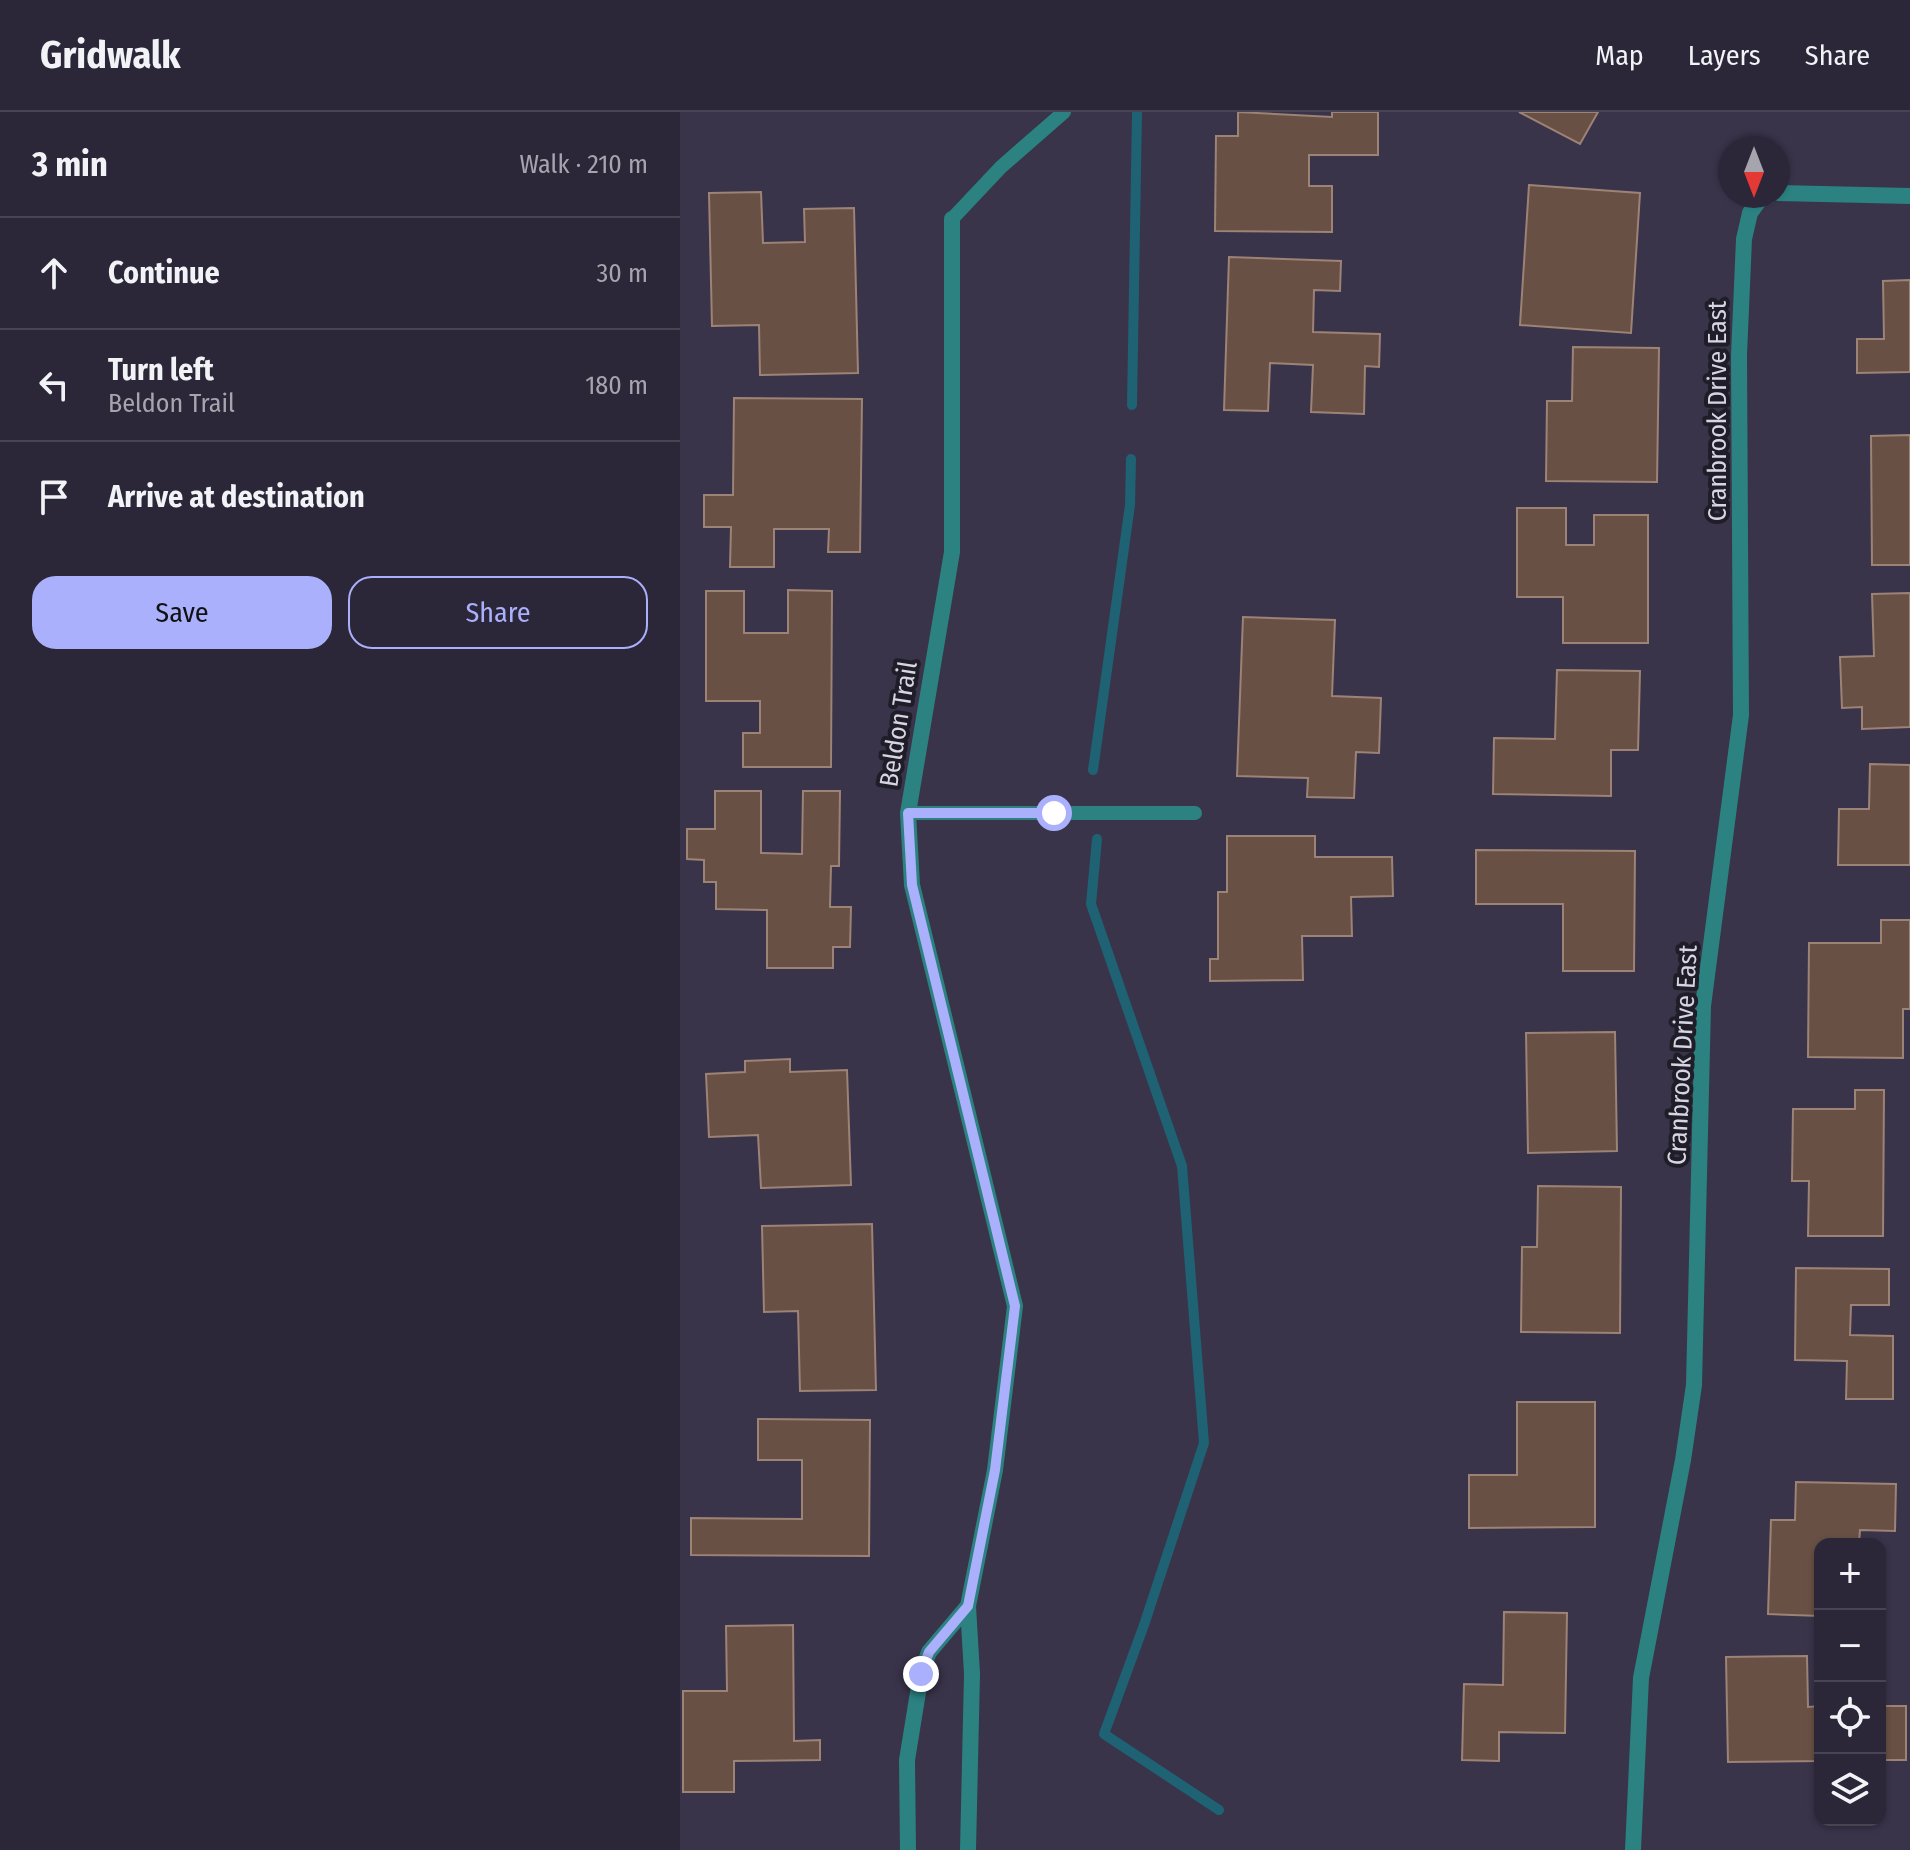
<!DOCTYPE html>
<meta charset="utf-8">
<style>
:root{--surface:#2b2738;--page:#373343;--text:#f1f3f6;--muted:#a6a5ae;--line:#474453;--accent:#aab0fb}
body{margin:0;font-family:"Fira Sans Condensed",sans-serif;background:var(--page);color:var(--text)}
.controls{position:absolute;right:24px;bottom:24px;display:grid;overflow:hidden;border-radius:16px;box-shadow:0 2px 6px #0004}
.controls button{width:72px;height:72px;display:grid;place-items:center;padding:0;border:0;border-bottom:2px solid var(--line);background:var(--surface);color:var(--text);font:40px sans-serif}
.compass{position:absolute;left:1038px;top:24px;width:72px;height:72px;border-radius:50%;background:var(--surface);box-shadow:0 2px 6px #0004;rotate:180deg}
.stop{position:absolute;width:24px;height:24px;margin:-18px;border:6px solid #aab0fb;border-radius:50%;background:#fff}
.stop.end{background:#aab0fb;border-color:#fff;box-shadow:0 2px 8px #0008}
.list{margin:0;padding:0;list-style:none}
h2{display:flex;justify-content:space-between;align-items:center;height:104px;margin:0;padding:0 32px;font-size:34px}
h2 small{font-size:26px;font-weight:400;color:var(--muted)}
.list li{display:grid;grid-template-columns:52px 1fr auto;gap:24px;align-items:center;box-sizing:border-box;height:112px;padding:0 32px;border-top:2px solid var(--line)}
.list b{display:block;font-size:30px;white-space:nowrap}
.list p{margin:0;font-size:26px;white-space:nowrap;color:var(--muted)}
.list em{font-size:26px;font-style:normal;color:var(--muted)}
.actions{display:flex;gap:16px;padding:24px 32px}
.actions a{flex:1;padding:18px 0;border:2px solid var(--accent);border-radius:24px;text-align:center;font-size:28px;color:var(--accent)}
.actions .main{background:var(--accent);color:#111}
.icon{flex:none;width:44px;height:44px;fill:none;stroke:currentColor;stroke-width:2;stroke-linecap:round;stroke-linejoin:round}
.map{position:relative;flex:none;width:1230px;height:1738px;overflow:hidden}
header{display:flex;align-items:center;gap:48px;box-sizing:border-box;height:112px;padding:0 40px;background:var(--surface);border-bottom:2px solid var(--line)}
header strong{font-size:38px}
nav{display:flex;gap:44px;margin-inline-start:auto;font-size:28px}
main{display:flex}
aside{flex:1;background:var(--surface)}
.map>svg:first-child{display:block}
</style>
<header>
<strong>Gridwalk</strong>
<nav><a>Map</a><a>Layers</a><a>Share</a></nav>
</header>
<main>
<aside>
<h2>3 min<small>Walk · 210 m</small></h2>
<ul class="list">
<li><svg class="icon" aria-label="ahead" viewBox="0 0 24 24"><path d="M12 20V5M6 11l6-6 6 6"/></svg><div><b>Continue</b></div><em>30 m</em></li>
<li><svg class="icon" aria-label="left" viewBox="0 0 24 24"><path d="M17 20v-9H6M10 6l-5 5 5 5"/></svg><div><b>Turn left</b><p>Beldon Trail</p></div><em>180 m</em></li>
<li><svg class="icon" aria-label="arrive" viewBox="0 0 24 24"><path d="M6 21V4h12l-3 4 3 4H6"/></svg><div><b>Arrive at destination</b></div></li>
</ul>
<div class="actions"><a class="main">Save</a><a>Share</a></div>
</aside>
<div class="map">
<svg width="1230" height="1738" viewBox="0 0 1230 1738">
<rect width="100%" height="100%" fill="#39344a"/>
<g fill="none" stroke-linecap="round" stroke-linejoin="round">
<path stroke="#1e6273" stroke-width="10" d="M452,293L457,0
M413,658L450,393L451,347
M417,727L411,792L502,1054L524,1331L464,1513L424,1622L539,1698"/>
</g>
<path fill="#695045" stroke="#9d8276" stroke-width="2" d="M558,0L652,5V0H698V43H629V74H652V120L535,119L536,24H558Z
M839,0H918L900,32Z
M849,73L960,81L951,221L840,213Z
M81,80L83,131L125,130L124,97L174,96L178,261L80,263L79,213L32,214L29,81Z
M549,145L661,149L660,179L634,178L633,220L700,222L699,255L685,254L684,302L631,300L633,253L590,251L588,299L544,298Z
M1230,168V260L1177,261V227H1204L1203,169Z
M893,235L979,236L977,370L866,369L867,289H892Z
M54,286L182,287L180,440H148L149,417H94V455H50L51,415H24V383H53Z
M1230,323V453H1192L1191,324Z
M837,396H886V433H914V403H968V531H883V485H837Z
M108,478L152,479L151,655H63V621H80V589H26V479H64V521H108Z
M1230,481V615L1182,617V595L1162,596L1160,545L1194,544L1192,482Z
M563,505L655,508L652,584L701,586L699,641L676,640L674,686L627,685L628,666L557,664Z
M877,558L960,559L958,638H931V684L813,682L814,626L875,627Z
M1190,652L1230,653V753H1158L1159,697H1189Z
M35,679H81V741L122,742L123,679H160L159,754H151L150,795H171L170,835H153V856H87V798L36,797V770H24V748L7,747V717H35Z
M547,724H635V745H712L713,784L671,785L672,824H622L623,868L530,869V847H538V780H547Z
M796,738L955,739L954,859H883V792H796Z
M1201,808H1230V897H1223V946L1128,945L1129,831H1201Z
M935,920L937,1039L848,1041L846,921Z
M110,947V960L167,958L171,1073L81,1076L78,1023L29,1025L26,962L65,960V949Z
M1175,978H1204L1203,1124H1128L1129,1069H1112L1113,997H1175Z
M858,1074L941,1075L940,1221L841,1220L842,1135H857Z
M192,1112L196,1278L120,1279L118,1199L84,1200L82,1114Z
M1116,1156L1209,1157V1193H1171L1170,1223L1213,1224V1287H1166L1167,1249L1115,1248Z
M837,1290H915V1415L789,1416V1363H837Z
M78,1307L190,1308L189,1444L11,1443V1406L122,1407V1348H78Z
M1116,1370L1216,1372L1215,1419L1180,1418L1179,1432H1140V1504L1088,1502L1091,1408H1115Z
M824,1500L887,1501L885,1621L819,1620V1649L782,1648L784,1572L823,1573Z
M113,1513L114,1629L140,1628V1648L54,1649V1680H3V1579H47L46,1514Z
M1127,1544L1128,1595L1140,1594V1649L1048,1650L1046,1545Z
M1200,1594H1226V1648H1200Z"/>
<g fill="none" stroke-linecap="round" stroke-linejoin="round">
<path stroke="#2b8281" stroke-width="14" d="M272,107L321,55L384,0
M228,701H515"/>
<path stroke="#2b8281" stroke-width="16" d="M1098,81L1230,84
M272,107V440L228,701L232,773L335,1194L315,1358L288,1494L292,1562L288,1738
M228,1738L227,1648L241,1562L249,1540L288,1494
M953,1738L961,1566L1003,1348L1014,1273L1023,894L1061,603L1059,243L1064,127L1070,101L1080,87L1089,84"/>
</g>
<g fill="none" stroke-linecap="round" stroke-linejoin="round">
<path stroke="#aab0fb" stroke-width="10" d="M241,1562L249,1540L288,1494L315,1358L335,1194L232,773L228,701H374"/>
</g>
<g text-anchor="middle" stroke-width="8" stroke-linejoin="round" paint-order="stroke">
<g font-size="26" fill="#d7d5e3" stroke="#1f1d27">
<text transform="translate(1037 299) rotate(-90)" y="9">Cranbrook Drive East</text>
<text transform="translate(218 612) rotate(-81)" y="9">Beldon Trail</text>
<text transform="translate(1002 943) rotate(-87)" y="9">Cranbrook Drive East</text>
</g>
</g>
</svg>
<div class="controls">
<button>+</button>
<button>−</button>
<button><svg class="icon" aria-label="locate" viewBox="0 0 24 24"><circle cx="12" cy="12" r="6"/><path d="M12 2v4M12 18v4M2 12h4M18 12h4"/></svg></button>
<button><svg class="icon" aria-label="layers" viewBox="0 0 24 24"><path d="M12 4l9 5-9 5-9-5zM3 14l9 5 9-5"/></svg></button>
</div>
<svg class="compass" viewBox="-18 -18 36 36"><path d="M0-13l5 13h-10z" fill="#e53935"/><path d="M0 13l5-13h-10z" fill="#a6a5ae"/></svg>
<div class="stop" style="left:374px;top:701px"></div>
<div class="stop end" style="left:241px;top:1562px"></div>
</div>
</main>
